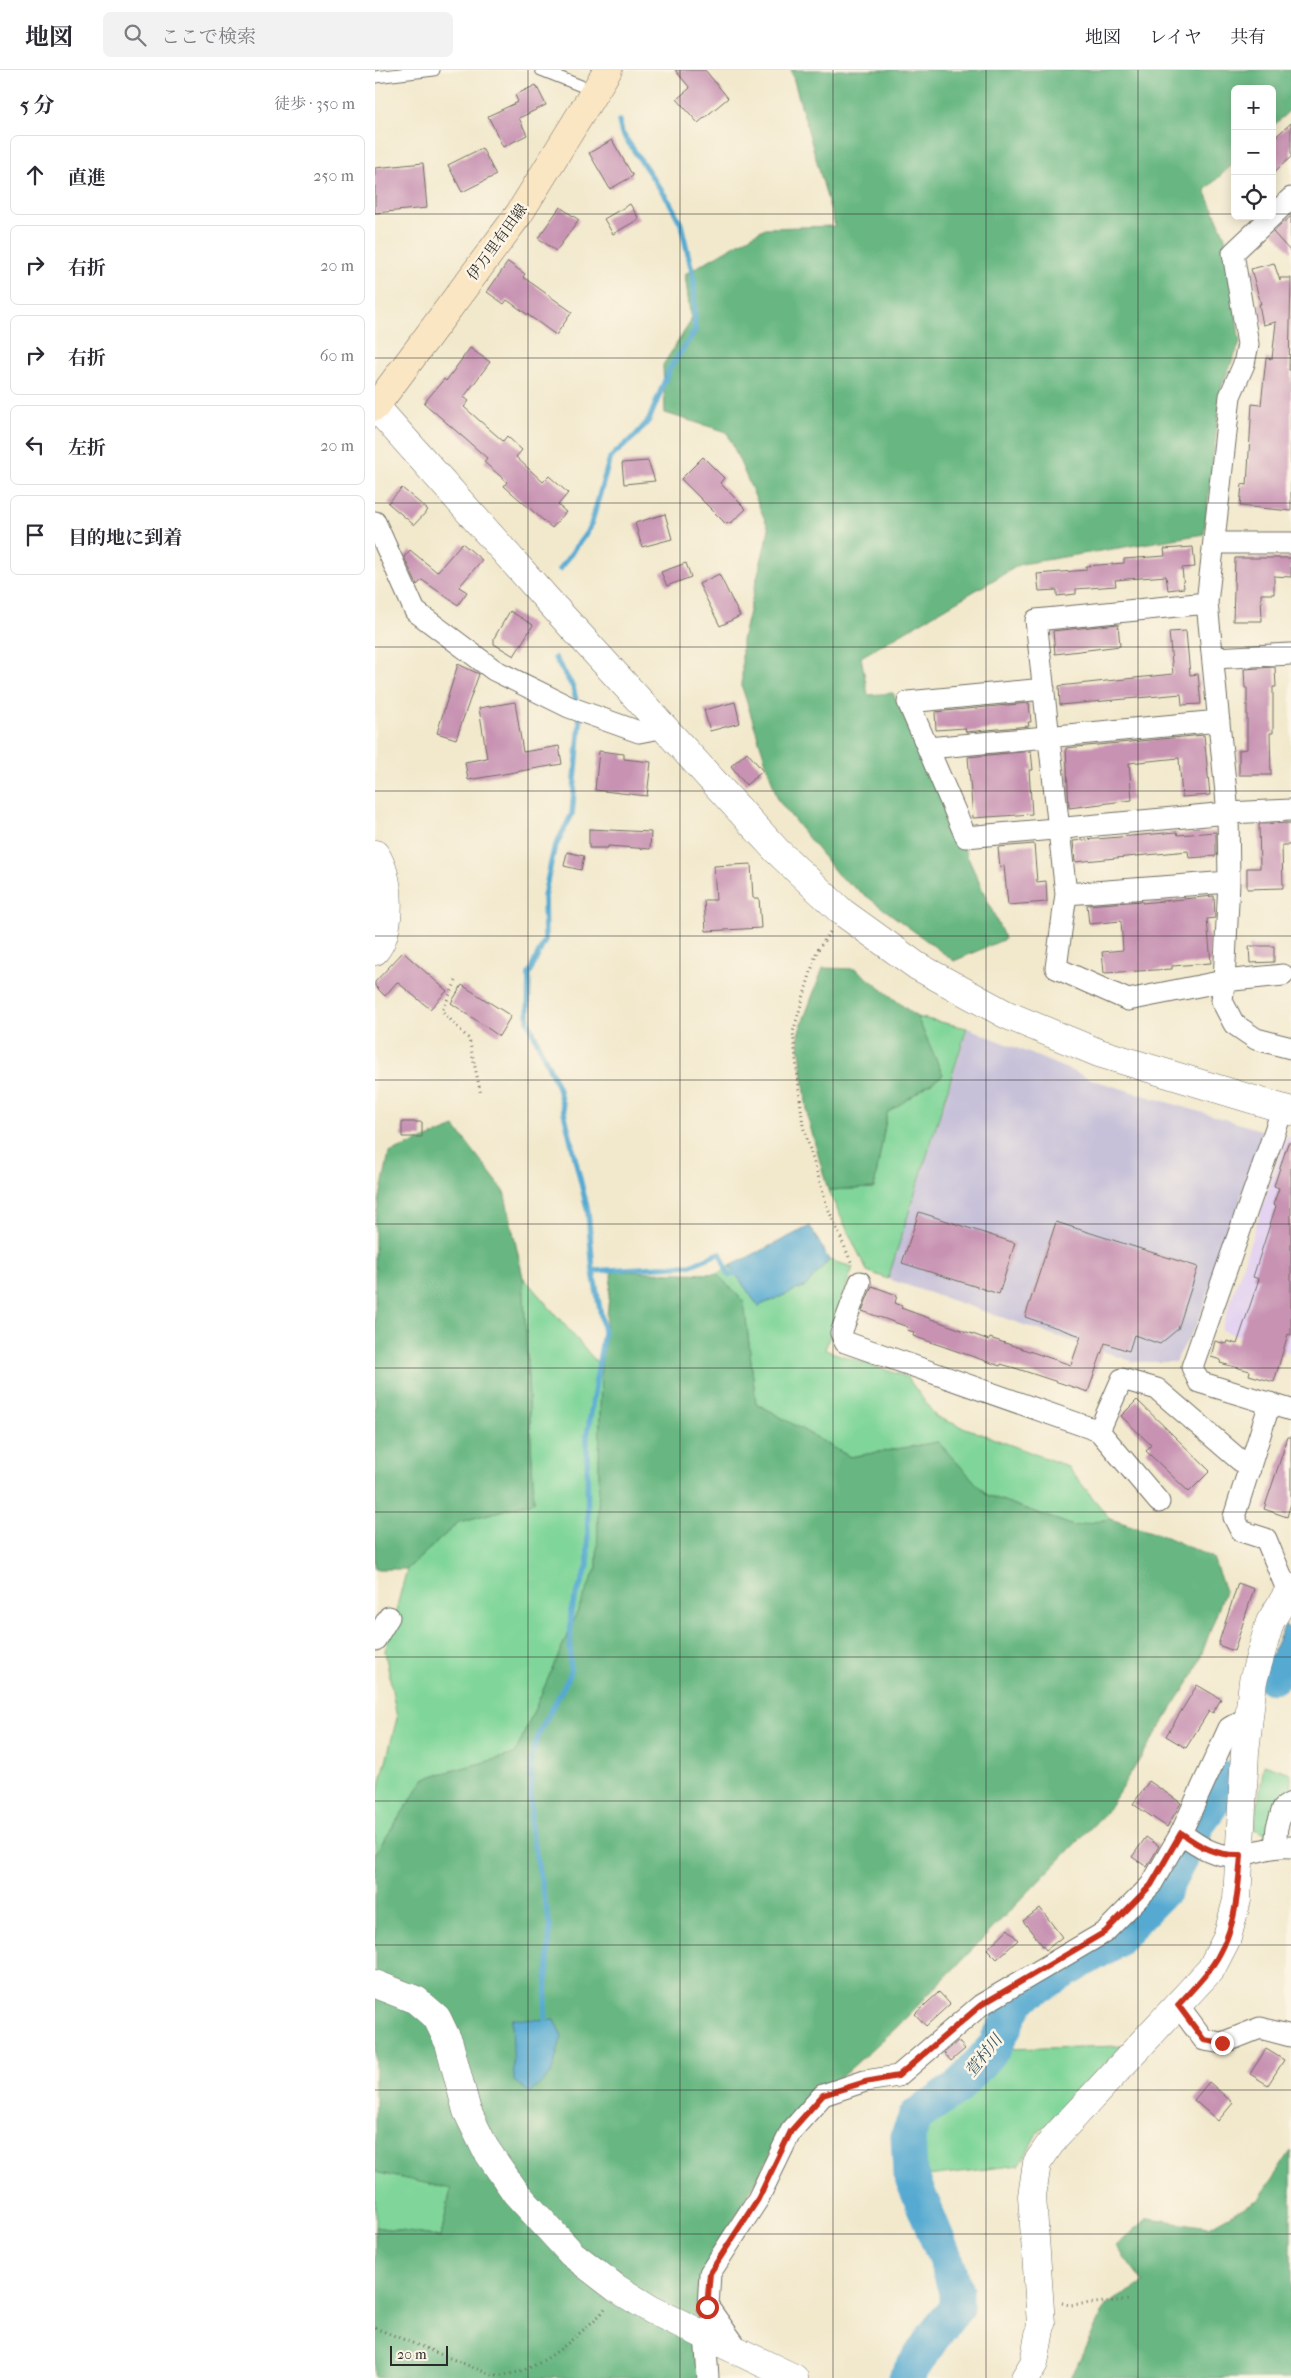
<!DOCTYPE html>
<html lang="ja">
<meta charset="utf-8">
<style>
:root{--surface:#fff;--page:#f2f2f3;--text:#2b2b33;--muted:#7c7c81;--line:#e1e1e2}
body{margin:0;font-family:"IM FELL French Canon","Noto Serif JP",serif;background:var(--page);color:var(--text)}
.controls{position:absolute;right:15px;top:15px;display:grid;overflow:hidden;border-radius:8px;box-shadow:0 2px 12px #0003}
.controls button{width:45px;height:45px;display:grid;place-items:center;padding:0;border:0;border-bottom:1px solid var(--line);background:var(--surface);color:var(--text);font:25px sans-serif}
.scale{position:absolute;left:15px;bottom:12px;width:58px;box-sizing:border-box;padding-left:5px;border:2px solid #2b2b2b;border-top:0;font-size:14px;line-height:18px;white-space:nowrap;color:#2b2b2b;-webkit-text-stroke:4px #fcf5e5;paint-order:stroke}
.stop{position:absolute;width:15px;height:15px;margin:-11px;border:4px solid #c8321e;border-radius:50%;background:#fff}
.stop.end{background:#c8321e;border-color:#fff;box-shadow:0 1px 5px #0008}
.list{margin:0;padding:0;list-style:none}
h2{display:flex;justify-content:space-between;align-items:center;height:65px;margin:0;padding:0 20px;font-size:21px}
h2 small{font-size:16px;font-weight:400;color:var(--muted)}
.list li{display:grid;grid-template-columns:32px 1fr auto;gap:15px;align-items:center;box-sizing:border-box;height:80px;margin:0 10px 10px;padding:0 10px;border:1px solid var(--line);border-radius:8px}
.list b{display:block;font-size:19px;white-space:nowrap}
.list em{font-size:16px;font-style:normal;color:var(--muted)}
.icon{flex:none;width:28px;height:28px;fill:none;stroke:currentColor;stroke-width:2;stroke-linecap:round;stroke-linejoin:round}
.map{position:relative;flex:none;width:916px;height:2308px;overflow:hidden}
header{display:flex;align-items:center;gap:30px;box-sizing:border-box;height:70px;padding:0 25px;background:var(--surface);border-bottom:1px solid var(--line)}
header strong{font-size:24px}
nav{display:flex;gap:28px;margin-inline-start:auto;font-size:18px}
.search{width:350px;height:45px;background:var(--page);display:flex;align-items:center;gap:12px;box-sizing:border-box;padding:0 18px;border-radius:8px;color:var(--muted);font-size:19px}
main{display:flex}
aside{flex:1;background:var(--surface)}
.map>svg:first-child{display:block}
</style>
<header>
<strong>地図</strong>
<div class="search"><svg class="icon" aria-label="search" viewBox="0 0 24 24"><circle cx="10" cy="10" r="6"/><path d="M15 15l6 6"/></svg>ここで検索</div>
<nav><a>地図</a><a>レイヤ</a><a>共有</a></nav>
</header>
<main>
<aside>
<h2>5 分<small>徒歩 · 350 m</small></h2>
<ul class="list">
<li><svg class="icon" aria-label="ahead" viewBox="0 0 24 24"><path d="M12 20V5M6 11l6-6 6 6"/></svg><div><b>直進</b></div><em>250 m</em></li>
<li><svg class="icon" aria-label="right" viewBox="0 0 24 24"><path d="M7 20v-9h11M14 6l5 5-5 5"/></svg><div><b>右折</b></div><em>20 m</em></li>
<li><svg class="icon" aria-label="right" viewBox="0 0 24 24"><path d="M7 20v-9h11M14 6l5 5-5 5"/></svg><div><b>右折</b></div><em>60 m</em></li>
<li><svg class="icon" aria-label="left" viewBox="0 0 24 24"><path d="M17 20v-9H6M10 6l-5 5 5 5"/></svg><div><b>左折</b></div><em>20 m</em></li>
<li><svg class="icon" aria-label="arrive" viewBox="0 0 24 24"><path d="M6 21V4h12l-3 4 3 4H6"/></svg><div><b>目的地に到着</b></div></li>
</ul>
</aside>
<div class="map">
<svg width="916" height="2308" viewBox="0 0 916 2308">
<rect width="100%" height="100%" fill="#fcf5e5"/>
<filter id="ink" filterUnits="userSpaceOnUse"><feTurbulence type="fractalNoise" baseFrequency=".02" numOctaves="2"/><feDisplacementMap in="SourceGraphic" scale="10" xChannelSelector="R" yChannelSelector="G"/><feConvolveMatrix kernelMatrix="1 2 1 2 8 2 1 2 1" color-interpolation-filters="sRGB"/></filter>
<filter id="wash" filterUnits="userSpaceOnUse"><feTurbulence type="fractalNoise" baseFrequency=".0096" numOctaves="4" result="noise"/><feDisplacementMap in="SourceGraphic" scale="20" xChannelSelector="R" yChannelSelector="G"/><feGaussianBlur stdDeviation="1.12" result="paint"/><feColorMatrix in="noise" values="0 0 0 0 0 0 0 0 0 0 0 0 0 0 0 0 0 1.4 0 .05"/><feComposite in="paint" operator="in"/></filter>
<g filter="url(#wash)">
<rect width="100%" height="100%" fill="#f2e9cd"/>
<path fill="#e4d3f1" d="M911,1066L916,1068V1283L846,1260Z"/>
<path fill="#c6c0d9" d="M593,958L721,1011L889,1061L823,1252L800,1292H759L513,1209Z"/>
<path fill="#80d69a" stroke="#568062" d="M542,947L592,958L513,1209L492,1201L453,1120L499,1118L512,1043L568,1005Z
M454,1190L478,1197L450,1280L532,1307L561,1347L692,1396L735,1449L699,1456L612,1425L563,1372L475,1387L381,1333L369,1232L342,1204L355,1196L383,1236L431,1216Z
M148,1207L226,1297L222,1497L140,1684L50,1708L0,1784V1734L22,1648L10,1581L32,1499L84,1452L159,1432Z
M889,1694L916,1703V1726L896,1766L879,1759Z
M747,1976L661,2065L645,2095L552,2106L544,2072L554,2049L594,2022L629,1979Z
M0,2102L76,2118L66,2167L0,2157Z"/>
<path fill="#68b782" stroke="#4a7156" d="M416,0H916V39L897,57V19H860V92L830,120L850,167L865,273L847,315L829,464L646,494L486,587L493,625L518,623L630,869L579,891L463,805L403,730L367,617V570L394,459L352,362L290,343L288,295L316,251L310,204L390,158L460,156Z
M448,898L481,899L542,947L568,1005L512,1043L499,1118L453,1120L433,1049L423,964Z
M80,1057L129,1121L148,1207L159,1432L84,1452L32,1499H0V1151L14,1083Z
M237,1201L342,1204L369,1232L381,1333L475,1387L563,1372L612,1425L699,1456L735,1449L789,1466L838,1488L850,1521L820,1602L732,1741L521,1958L413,2054L324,2210L326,2308H0V2157L66,2167L76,2119L0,2102V1784L50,1708L140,1684L222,1497L226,1297Z
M916,2081V2308H696L731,2235L769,2213L741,2176L773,2148L834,2157L884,2129Z"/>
<path fill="#56aad1" stroke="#406a7e" d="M435,1156L454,1190L431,1216L383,1236L355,1196Z
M910,1555L916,1560V1574L904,1585L898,1581Z
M137,1949L179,1950L187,1966L176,2004L155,2023L139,2011Z"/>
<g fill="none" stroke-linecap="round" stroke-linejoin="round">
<path stroke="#56aad1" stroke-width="5.5" d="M185,499L215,458L235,388L261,365L274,350L295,298L320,261L319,210L306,154L295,133L247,63L244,51
M180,588L198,617L202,635
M218,1201L316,1195L345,1183L354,1205L366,1203
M170,1948L175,1857L156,1760V1690L164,1663L195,1605L196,1540L213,1495L212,1366L229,1262L218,1201L213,1142L183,1017L153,951L154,904L170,870L169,826L179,779L197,744L205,653L204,647"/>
<path stroke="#56aad1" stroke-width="35" d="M898,1607L916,1590
M531,2308L558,2267L581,2238V2221L573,2195L535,2103L533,2066L541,2046L582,2018L620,1976L644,1928L737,1873L790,1818L825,1750L855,1708"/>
</g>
<g id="blocks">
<path fill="#c893b3" d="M300,0H330L353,28L323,53L302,29L315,18Z
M161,15L171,35L144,48L152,65L128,77L113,46L143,32L140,25Z
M916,53V87L897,104V70Z
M237,70L258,106L235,119L214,83Z
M107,78L121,105L87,122L73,95Z
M48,93L52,138L0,143V98Z
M255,134L264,149L238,164L229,149Z
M185,137L204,150L181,181L163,168Z
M916,146V182L898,162Z
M133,192L150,204L148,207L197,242L181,265L132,230L129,234L112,222Z
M899,193L905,211V208H916L914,300H916V441L865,436L867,414L872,415L877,334L886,335L891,288L897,289L901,252L888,255L884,234H886L876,199Z
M95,278L115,292L89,327L94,331L89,337L128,371L132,366L147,380L141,387L168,412L174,406L193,423L183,435L191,442L177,458L129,416L132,412L109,392L112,388L49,333L69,309L71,311Z
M328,387L349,408L345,413L371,439L357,452L351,454L306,409Z
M273,391L280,411L249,414L247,393Z
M27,418L53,440L39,455L13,433Z
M290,444L297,469L267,477L260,453Z
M87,473L107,490L84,517L92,522L83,535L47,510L42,515L29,487L35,480L62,502Z
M818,477L820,497L807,498L809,518L793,520L791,506L740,510L741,516L701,519V524L682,526V520L664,521L662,504L711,500V496L749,493V489L790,486L789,479Z
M860,488H916V507L899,506V524H886L887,551H858Z
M311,493L316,507L292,516L286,502Z
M344,504L365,546L345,556L324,514Z
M135,541L158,555L139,586L119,574V568Z
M743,554L745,576L680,584L678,561Z
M811,561L815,605L823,604L826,634L807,635L806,624L685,635L684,616L798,604L794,562Z
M83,594L104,604L81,669L62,663Z
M900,597L901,617H898V663H895L896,705H864V680L872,679V618H870L869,599Z
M140,632L148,682L184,676L187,694L93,710L90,692L112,688L104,638Z
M360,632L365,653L335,661L329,640Z
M654,633L656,652H653L654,656L591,662L590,658L561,660L560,642Z
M829,665L835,725L807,727L804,688L754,693L757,730L694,738L691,678Z
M224,681L249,684V689L276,692L272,726L220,720Z
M656,681L658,700H654L657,744L598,748L593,687Z
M372,682L388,701L371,715L356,696Z
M916,753V775H907L908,818L872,819V798H885L884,754Z
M214,759L276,762L275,779L233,776V778H214Z
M802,762L803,765L841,762V786L814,788L813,781L700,792L698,771Z
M659,774L662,812L671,811L672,832L633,835L629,796L625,797L623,777Z
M192,782L209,786L206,800L189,796Z
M376,794L378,828H384L386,858L331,861L329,830H341L339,796Z
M839,826L840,848L832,849L836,893L797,896V899L729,903L727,882L748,880L746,851L714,854L712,835L767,831V833Z
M874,876H899V892L875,893Z
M28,882L72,921L55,939L22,912L10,926L0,916V912Z
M87,915L136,946L124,966L76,933Z
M27,1052H47V1067H27Z
M913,1073H916V1265L913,1264L899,1312L874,1305L875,1301L845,1293L846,1290L836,1287L840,1271L851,1274L852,1271L862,1274L884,1209L878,1207L901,1136L898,1135L904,1118L899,1116Z
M544,1142L640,1173L624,1224L527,1193Z
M681,1152L823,1197L803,1259L785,1274L759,1265L754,1281L730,1273L713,1322L643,1299L626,1294L625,1296L538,1266L539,1262L532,1260L533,1257L487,1241L497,1216L522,1225L520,1233L527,1236L526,1238L614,1270L615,1268L696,1295L706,1266L650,1247Z
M762,1330L835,1401L814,1422L771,1381L776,1375L746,1346Z
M913,1367H916V1433L912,1447L889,1439Z
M863,1513L879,1519L859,1581L843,1575Z
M822,1615L846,1629L838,1643L834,1641L811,1678L791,1666Z
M774,1711L806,1733L792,1757L758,1734Z
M771,1767L784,1776L772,1797L757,1787Z
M665,1838L687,1867L671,1880L648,1851Z
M633,1859L643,1870L622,1889L612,1879Z
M564,1922L575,1934L551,1956L540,1944Z
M583,1971L590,1979L576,1991L569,1983Z
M891,1979L909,1990L893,2015L875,2004Z
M834,2012L858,2033L843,2051L819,2030Z"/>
</g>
</g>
<g filter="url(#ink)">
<use href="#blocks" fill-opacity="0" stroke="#716e64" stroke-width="1"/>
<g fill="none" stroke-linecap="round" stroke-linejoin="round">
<defs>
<path id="service" d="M166,0L219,21
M0,7L59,0"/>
<path id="minor" d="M897,146L858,183L873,274L869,294L855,326L832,533L853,743L854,812L849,911L908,905
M897,146L916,128
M0,452L40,541L119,600L194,637L264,662L291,657
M840,473H916
M832,533L661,550L691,824L681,898L753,930L849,911L847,931L859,954L881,969L916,978
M838,588L916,584
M669,619L533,632L591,767L853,743L916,740
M553,678L844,651
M691,824L854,812
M908,1038L817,1297L824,1312L916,1340
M485,1212L466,1263L470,1272L724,1361
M895,1333L859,1447L866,1461L891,1469L913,1522
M784,1432L724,1361L747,1309L782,1319L875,1399
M0,1570L14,1547
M806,1763C823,1776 843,1789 866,1785C884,1782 898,1775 916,1777
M900,1776L902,1757L908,1738L916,1733
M803,1935L829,1970L847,1973L885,1958L916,1966
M330,2264L333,2308
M363,2279L333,2237L335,2203L383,2129L416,2061L448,2025L490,2011L523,2006L606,1935L730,1862L776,1815L806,1763L854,1658L873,1647"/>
<path id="tertiary" d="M0,336L178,536L402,781L467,842L542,896L632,945L724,983L916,1041
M0,784C16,806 18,859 0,881
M0,1914L41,1930L62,1948L74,1973L92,2041L110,2078L141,2123L197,2184L241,2218L277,2240L419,2308
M650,2308L659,2293L666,2254L657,2126L662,2093L680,2067L836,1899L852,1868L862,1830L870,1682L878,1611L895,1552L916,1518"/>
<path id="secondary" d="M0,337L144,144L233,0"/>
</defs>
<use href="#service" stroke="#716e64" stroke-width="13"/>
<use href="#minor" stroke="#716e64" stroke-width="23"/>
<use href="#tertiary" stroke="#716e64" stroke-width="29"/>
<use href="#secondary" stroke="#716e64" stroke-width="29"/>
<path stroke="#716e64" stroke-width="3" stroke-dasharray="1 4" stroke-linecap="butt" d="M455,862L442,881L418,962L428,1056L452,1136L477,1194
M81,911L67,941L94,969L106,1025
M687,2233L694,2235L755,2230
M0,2258L117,2305C159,2308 197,2270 226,2244L231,2237"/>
<use href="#service" stroke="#fff" stroke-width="11"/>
<use href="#minor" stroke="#fff" stroke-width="21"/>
<use href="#tertiary" stroke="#fff" stroke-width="28"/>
<use href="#secondary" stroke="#fbe6c4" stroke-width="28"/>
</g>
</g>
<g fill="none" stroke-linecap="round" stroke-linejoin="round" filter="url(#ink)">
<path stroke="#c8321e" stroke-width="6" d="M332,2237L335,2203L383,2129L416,2061L448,2025L490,2012L523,2006L606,1935L730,1862L776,1815L806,1763C825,1777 842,1786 866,1785C863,1825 860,1867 834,1900C825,1912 814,1923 803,1935L829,1970L847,1973"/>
</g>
<path fill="none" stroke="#2b2b2b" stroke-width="1" stroke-opacity="0.55" d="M153,0V2308M305,0V2308M458,0V2308M611,0V2308M763,0V2308M0,144H860M897,144H916M0,288H916M0,433H916M0,577H916M0,721H916M0,866H916M0,1010H916M0,1154H916M0,1298H916M0,1442H916M0,1587H916M0,1731H916M0,1875H916M0,2020H916M0,2164H916"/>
<g text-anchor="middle" stroke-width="5" stroke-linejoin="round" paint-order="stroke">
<g font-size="15" fill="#2b2b2b" stroke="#fcf5e5">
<text transform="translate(122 172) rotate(-54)" y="5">伊万里有田線</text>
</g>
<g font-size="16" font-style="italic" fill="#3a5765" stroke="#fcf5e5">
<text transform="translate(608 1985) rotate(-52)" y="6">萱村川</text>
</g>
</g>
</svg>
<div class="controls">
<button>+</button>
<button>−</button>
<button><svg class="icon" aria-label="locate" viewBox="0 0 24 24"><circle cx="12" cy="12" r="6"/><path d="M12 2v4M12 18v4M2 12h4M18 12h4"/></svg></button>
</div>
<div class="scale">20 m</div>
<div class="stop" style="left:332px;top:2237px"></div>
<div class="stop end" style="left:847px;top:1973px"></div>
</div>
</main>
